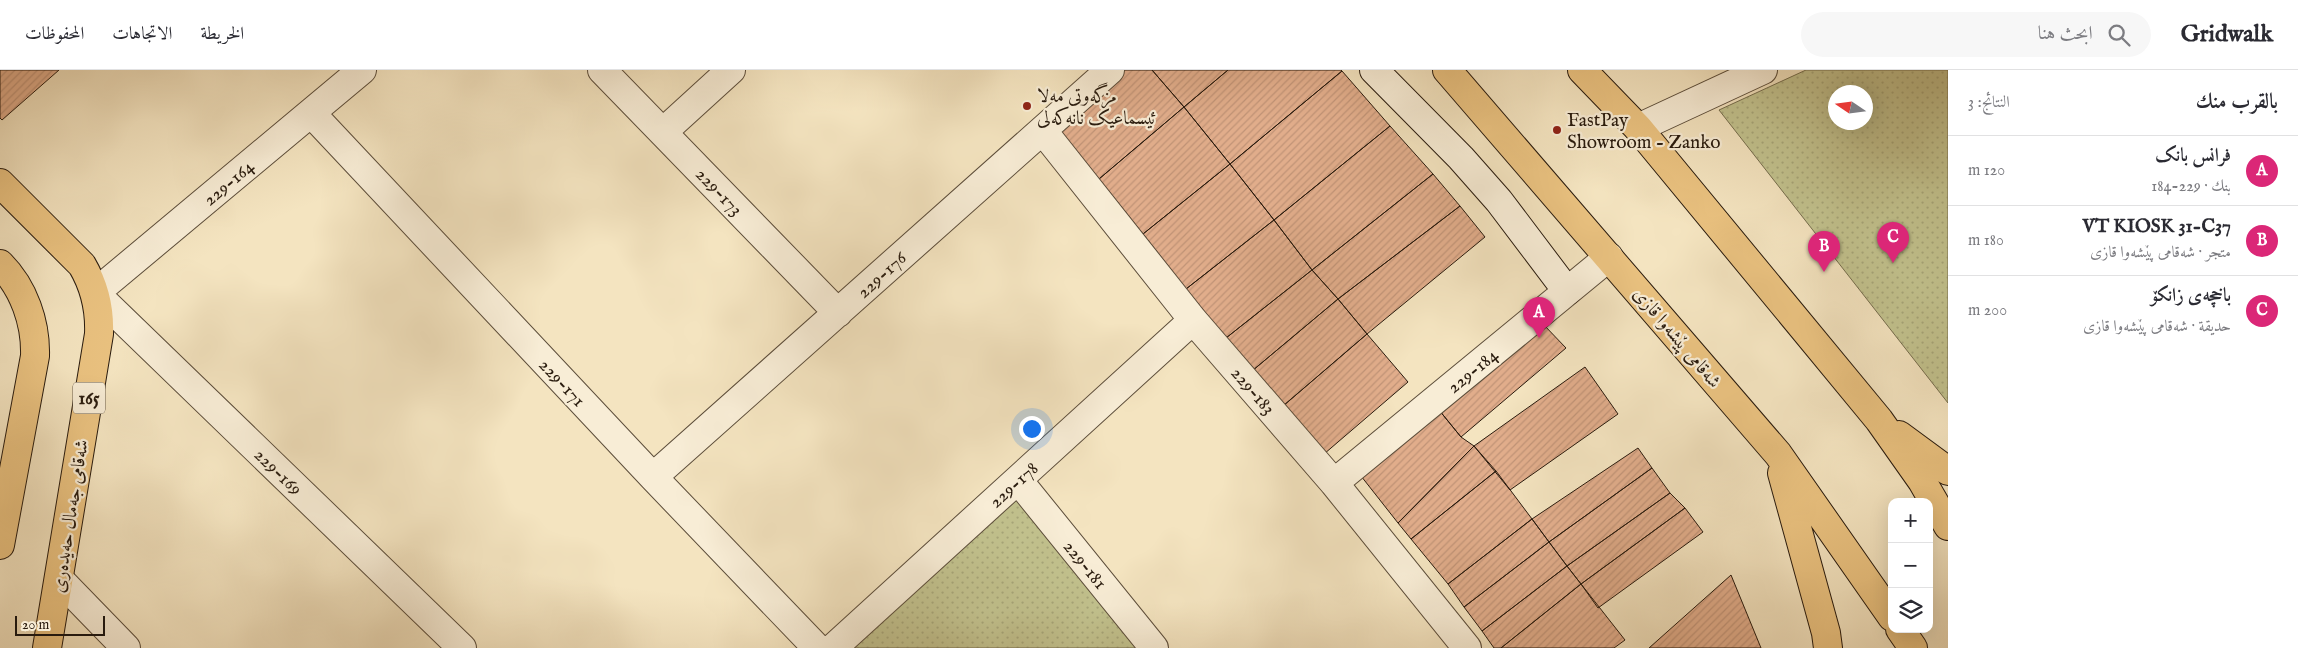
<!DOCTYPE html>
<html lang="ar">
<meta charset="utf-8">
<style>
:root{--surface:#fff;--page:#f7f7f7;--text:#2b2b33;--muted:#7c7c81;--line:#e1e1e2;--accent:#db2777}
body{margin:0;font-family:"IM FELL English",Amiri,serif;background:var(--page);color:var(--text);direction:rtl}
.controls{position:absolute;right:15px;bottom:15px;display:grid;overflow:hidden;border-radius:10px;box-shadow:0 5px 20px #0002}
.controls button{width:45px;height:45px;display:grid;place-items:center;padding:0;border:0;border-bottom:1px solid var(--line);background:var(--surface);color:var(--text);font:25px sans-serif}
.compass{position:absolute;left:1828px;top:15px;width:45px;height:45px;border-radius:50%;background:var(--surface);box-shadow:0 5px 20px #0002;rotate:283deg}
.scale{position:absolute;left:15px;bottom:12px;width:90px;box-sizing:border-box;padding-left:5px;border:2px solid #291b0e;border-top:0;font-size:14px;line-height:18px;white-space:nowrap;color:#291b0e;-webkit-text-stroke:4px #f8edd6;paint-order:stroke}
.you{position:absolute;left:1031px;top:358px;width:18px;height:18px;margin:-12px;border:4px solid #fff;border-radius:50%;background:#1a73e8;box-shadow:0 0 0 8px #1a73e833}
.badge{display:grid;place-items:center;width:32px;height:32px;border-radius:50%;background:var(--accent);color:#fff;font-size:16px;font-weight:700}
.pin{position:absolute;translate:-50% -41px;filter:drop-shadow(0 1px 2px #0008)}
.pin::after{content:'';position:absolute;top:26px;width:18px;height:15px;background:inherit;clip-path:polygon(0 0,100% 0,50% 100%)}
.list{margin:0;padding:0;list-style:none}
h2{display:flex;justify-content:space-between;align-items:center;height:65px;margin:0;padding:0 20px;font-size:21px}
h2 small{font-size:16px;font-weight:400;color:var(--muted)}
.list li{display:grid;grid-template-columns:32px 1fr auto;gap:15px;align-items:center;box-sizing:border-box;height:70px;padding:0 20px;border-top:1px solid var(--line)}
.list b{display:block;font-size:19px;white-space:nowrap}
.list p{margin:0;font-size:16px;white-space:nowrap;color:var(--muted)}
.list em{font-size:16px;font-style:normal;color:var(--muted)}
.icon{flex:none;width:28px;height:28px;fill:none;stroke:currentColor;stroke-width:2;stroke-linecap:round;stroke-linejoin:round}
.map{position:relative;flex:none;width:1948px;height:578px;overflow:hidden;direction:ltr}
header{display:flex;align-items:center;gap:30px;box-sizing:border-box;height:70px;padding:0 25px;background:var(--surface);border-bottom:1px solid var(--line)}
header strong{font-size:24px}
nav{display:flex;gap:28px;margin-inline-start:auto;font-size:18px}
.search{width:350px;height:45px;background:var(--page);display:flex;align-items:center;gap:12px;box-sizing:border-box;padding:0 18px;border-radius:28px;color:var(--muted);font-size:19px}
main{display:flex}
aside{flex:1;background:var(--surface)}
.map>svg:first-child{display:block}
</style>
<header>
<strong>Gridwalk</strong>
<div class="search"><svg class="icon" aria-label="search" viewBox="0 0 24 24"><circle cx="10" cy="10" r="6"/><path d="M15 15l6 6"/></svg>ابحث هنا</div>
<nav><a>الخريطة</a><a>الاتجاهات</a><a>المحفوظات</a></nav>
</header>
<main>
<aside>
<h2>بالقرب منك<small>النتائج: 3</small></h2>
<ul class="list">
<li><span class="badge">A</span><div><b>فرانس بانک</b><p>بنك · 229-184</p></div><em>120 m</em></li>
<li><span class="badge">B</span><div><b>VT KIOSK 31-C37</b><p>متجر · شەقامی پێشەوا قازی</p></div><em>180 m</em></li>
<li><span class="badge">C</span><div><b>باخچەی زانکۆ</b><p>حديقة · شەقامی پێشەوا قازی</p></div><em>200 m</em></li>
</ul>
</aside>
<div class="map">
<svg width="1948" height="578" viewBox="0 0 1948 578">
<defs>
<pattern id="park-dots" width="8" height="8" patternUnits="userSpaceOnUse" patternTransform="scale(1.25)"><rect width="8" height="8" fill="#c2c28e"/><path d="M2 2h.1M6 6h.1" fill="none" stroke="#a7a679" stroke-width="1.8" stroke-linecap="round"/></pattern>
<pattern id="building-hatch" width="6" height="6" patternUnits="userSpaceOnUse" patternTransform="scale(1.25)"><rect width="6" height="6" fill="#e1ad8b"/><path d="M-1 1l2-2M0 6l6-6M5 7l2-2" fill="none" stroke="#c19477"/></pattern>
</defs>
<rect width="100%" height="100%" fill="#f4e4c0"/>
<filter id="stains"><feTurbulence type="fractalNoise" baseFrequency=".004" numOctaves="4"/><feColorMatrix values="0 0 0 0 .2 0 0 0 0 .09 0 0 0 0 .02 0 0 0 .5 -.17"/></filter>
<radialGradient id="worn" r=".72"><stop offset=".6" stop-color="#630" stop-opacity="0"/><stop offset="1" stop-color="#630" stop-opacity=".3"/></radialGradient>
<path fill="url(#park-dots)" stroke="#766e4e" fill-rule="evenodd" d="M1806,0H1948V333L1719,40ZM1836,22H1866V52H1836Z
M1018,410L1154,578H834Z"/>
<path fill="url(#building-hatch)" stroke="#291b0e" d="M0,0H59L2,50L0,48Z
M1122,0H1152L1184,37L1099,109L1056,56Z
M1152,0H1228L1184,37Z
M1228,0H1341L1342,1L1230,94L1184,37Z
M1342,1L1390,56L1274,150L1230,94Z
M1184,37L1230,94L1143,164L1099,109Z
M1390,56L1433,104L1312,200L1274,150Z
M1230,94L1274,150L1186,219L1143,164Z
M1433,104L1460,136L1338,229L1312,200Z
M1460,136L1485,167L1367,264L1338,229Z
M1274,150L1312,200L1226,268L1186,219Z
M1312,200L1338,229L1252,301L1226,268Z
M1338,229L1367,264L1283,336L1252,301Z
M1543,254L1566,278L1461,367L1439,340Z
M1367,264L1408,312L1324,384L1283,336Z
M1585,297L1618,344L1510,420L1474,376Z
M1439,340L1461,367L1474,376L1398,453L1361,406Z
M1474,376L1496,401L1411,469L1398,453Z
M1638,378L1652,398L1549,472L1532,449Z
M1652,398L1670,423L1567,496L1549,472Z
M1496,401L1532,449L1448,514L1411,469Z
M1670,423L1685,438L1581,514L1567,496Z
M1685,438L1703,462L1598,538L1581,514Z
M1532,449L1549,472L1464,537L1448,514Z
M1549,472L1567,496L1482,561L1464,537Z
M1567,496L1581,514L1501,578H1494L1482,561Z
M1731,505L1761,578H1649Z
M1581,514L1625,570L1614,578H1501Z"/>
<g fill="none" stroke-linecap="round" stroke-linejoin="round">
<defs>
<path id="street" d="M362,0L95,223L462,578
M602,0L838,243
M311,43L653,407L817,578
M1638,58L1763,0
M1043,61L1193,250L1334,413L1467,578
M663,62L731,0
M653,407L1110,0
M1018,410L1154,578
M1334,413L1609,187
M59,509L126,578
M833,578L1193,250"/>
<path id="secondary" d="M1374,0L1461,88L1499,131L1567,221"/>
<path id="primary" d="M0,113L82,195C95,217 100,239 99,264L47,578
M0,194C24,218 36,253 35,286L0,475"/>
<path id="highway" d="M1447,0L1778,384L1892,547
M1582,0L1638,58L1879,350L1922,411L1948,456
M1899,365L1948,401
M1782,403L1826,563L1828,578
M1900,559L1913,578"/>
</defs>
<use href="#street" stroke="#5c4d3a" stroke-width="30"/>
<use href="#secondary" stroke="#291b0e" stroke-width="30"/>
<use href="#primary" stroke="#291b0e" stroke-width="30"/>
<use href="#highway" stroke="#291b0e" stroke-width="30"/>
<use href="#street" stroke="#f8edd6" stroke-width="28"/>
<use href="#secondary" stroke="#f8edd6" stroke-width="28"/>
<use href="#primary" stroke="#eac280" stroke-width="28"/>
<use href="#highway" stroke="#eac280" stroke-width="28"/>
</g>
<g fill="#8f2418" stroke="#f8edd6" stroke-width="2">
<circle cx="1027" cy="36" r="5"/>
<circle cx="1557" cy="60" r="5"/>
</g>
<g text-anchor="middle" stroke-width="4.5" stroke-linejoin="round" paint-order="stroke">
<rect fill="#f8edd6" stroke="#675a4a" stroke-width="1" x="73" y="312.5" width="32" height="31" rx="4"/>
<g font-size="18" font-weight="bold" fill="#291b0e">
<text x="89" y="334">165</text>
</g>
<g font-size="19" fill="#291b0e" stroke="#f8edd6" text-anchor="start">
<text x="1037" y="32">مزگەوتی مەلا<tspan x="1037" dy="22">ئیسماعیک نانەکەلی</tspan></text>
<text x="1567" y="56">FastPay<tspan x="1567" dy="22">Showroom - Zanko</tspan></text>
</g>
<g font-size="19" fill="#291b0e" stroke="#f8edd6">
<text transform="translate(228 112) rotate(-40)" y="7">229-164</text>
<text transform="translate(720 121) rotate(46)" y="7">229-173</text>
<text transform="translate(881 204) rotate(-42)" y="7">229-176</text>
<text transform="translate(1678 267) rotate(50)" y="7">شەقامی پێشەوا قازی</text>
<text transform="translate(1472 300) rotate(-39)" y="7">229-184</text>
<text transform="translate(563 312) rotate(47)" y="7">229-171</text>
<text transform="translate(1254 320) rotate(49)" y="7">229-183</text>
<text transform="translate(279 401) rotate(44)" y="7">229-169</text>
<text transform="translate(1013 414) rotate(-42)" y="7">229-178</text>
<text transform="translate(69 446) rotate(-81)" y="7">شەقامی جەمال حەیدەری</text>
<text transform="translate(1086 494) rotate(51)" y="7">229-181</text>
</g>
</g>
<rect width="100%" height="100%" filter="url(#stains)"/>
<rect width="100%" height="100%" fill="url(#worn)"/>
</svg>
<div class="controls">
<button>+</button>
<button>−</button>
<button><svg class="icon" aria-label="layers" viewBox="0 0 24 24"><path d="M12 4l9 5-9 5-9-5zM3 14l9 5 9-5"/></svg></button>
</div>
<svg class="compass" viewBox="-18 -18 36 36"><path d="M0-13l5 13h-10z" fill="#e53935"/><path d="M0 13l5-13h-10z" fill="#7c7c81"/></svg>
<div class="scale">20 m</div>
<div class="you"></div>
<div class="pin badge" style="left:1539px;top:268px">A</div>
<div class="pin badge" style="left:1824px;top:202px">B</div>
<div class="pin badge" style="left:1893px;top:193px">C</div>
</div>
</main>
